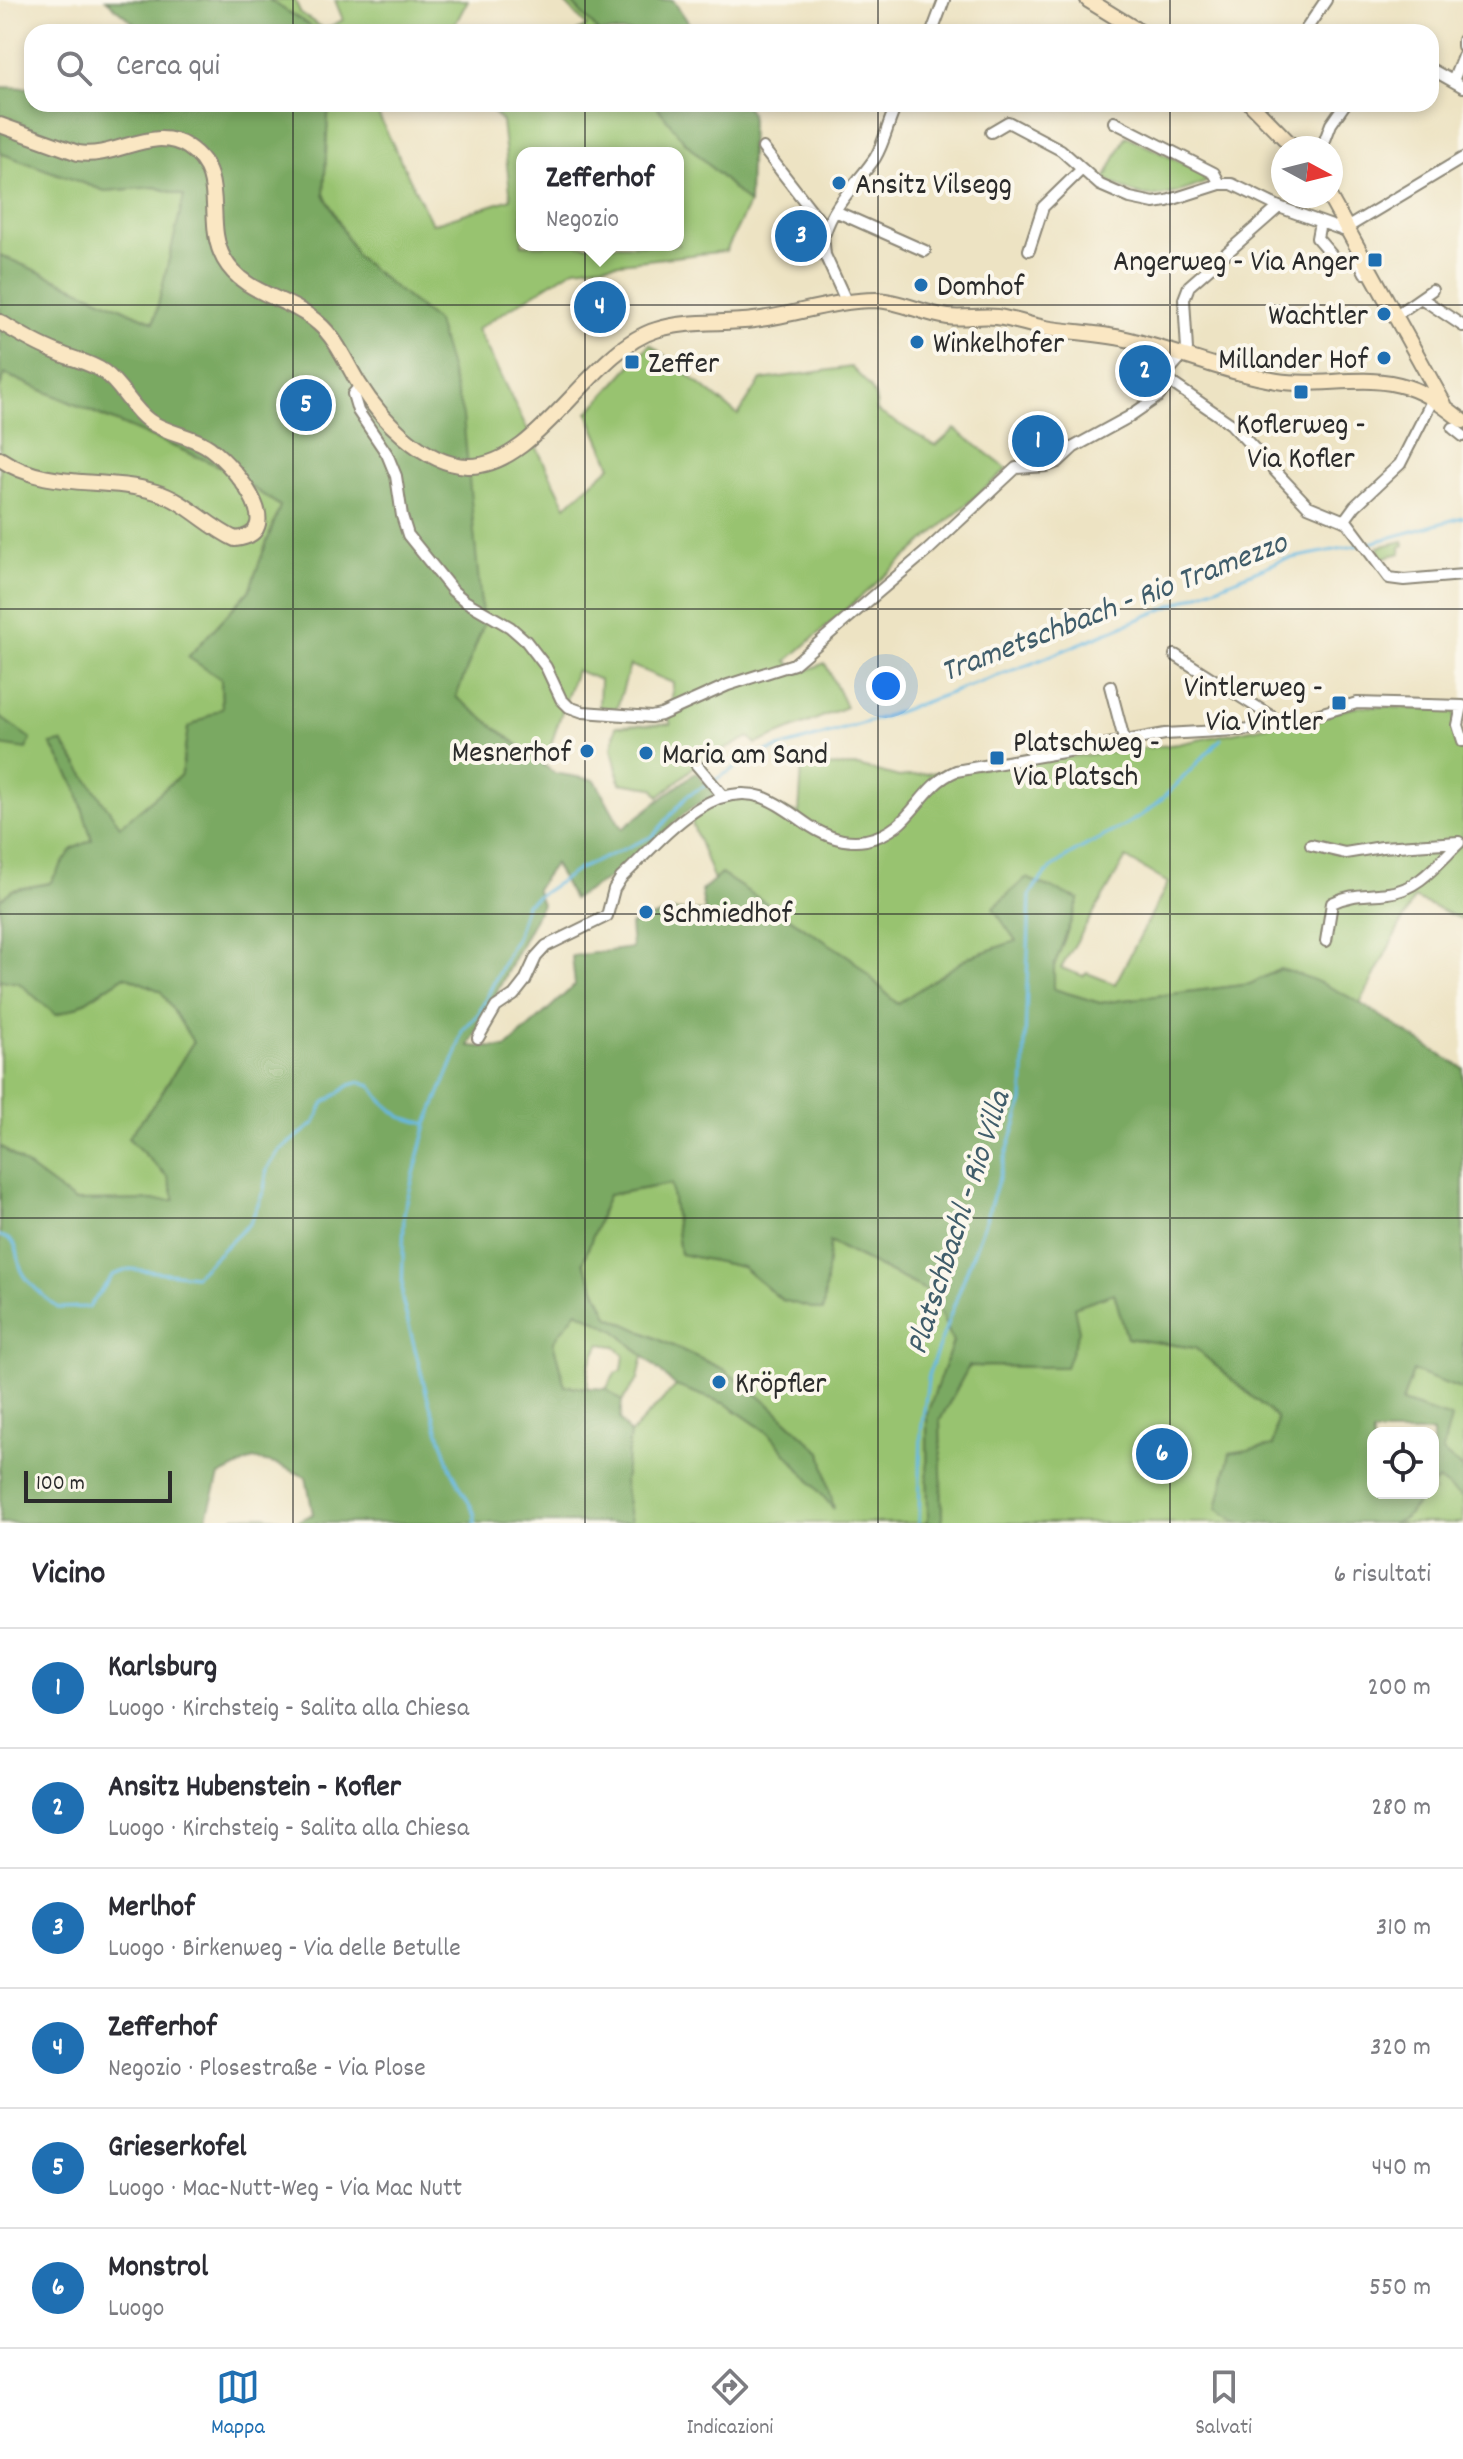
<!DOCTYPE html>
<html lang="it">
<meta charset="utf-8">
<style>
:root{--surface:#fff;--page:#f2f2f3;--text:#2b2b33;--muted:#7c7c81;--line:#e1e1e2;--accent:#1f6fb2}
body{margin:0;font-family:Dekko,sans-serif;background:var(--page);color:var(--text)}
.controls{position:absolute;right:24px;bottom:24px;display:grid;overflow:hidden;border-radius:16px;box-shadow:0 4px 12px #0003}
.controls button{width:72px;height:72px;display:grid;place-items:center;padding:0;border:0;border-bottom:2px solid var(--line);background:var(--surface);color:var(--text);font:40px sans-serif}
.compass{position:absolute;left:1271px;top:136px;width:72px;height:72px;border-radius:50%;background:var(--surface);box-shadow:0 4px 12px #0003;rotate:97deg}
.scale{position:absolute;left:24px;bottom:20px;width:148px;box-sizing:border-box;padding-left:8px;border:4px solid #2b2b2b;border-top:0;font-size:22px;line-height:28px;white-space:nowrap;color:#2b2b2b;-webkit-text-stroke:6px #fbf7ec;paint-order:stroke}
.you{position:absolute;left:886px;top:686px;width:28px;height:28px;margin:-20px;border:6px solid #fff;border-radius:50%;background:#1a73e8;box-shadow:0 0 0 12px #1a73e833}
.badge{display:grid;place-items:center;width:52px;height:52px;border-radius:50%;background:var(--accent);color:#fff;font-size:26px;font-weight:700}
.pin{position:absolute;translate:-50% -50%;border:4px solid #fff;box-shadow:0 2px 8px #0006}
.popup{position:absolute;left:516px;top:147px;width:168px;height:104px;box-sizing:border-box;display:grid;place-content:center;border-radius:16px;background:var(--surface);filter:drop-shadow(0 2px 6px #0005);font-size:26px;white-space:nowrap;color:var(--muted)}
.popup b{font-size:30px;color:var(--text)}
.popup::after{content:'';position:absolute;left:50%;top:100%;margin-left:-16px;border:16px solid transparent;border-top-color:var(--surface)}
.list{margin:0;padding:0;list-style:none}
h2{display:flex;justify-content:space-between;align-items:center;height:104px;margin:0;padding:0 32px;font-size:34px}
h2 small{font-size:26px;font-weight:400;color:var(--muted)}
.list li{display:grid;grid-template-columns:52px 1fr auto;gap:24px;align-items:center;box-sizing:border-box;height:120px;padding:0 32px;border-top:2px solid var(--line)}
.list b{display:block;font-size:30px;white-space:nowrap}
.list p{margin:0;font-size:26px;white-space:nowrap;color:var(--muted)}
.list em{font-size:26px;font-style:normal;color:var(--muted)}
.icon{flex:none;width:44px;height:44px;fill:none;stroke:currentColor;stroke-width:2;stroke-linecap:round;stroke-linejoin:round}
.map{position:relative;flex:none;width:1463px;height:1523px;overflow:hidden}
.search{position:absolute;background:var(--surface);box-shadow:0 4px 12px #0003;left:24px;right:24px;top:24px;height:88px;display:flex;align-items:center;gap:20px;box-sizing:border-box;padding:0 28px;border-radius:24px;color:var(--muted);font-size:30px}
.sheet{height:824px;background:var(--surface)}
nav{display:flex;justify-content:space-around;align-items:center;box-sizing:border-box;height:112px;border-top:2px solid var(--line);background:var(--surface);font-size:22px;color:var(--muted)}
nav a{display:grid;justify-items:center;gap:4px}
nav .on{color:var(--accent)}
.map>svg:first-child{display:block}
</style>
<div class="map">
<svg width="1463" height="1523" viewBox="0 0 1463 1523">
<rect width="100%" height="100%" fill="#fbf7ec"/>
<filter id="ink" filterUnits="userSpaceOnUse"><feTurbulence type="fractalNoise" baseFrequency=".0125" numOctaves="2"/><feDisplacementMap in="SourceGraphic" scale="16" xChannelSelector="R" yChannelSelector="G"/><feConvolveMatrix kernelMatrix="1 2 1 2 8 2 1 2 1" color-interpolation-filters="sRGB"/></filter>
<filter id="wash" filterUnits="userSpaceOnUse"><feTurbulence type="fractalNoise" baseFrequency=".006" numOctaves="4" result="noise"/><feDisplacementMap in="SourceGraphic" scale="32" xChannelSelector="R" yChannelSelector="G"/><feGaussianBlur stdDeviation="1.8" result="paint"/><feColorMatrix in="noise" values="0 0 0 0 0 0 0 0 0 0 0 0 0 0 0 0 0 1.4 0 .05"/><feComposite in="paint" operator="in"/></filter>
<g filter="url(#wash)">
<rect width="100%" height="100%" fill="#ede3c3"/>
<path fill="#98c370" stroke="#62774e" stroke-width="2" fill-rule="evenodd" d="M269,0H295L301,14L325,29L343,20L335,0H468L451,32H320Z
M562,0H569L599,32H576L587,26Z
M331,104H373L432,224L511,199L502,122L486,104H655L684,141L749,204L726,251L575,268L477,329L566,506L611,466L588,413L650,344L738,415L761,380L851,367C865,382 877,389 877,411L936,446L955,429L1007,469L787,661L800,673L825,663L846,707L756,744L749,737L697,764L659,797L653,788L620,783L612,748L616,726L671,724L665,708L672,702L673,683L630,665L617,708L599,707L600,680L576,670L544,765L456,697L483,626L437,322L357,257L324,194L328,116ZM522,153H678V245H522Z
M1126,136L1207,175L1209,180C1202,185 1193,187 1185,190C1150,202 1136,196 1105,179Z
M0,153L105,191L155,187L185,196L154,322L0,255Z
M4,374L219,466L280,506L249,591L189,656L221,679L222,709L188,728L181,775L120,827L62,742L51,744L76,787L92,840L72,850L50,883L12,890L0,900V388Z
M1403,541L1404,545L1400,547L1401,553L1381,558L1378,547Z
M1363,706L1454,710L1458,739L1463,751V920L1414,898L1360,1004L1329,988L1280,969L1251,984L1100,1003L1054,989V967L1079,900L1017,941L969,957L897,1004L851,958L721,874L714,880L692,823L694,815L725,799H753L799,814L802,767L858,766L899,777L1178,744ZM1126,858L1168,883L1115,984L1087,973L1083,976L1061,968Z
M125,976L161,991L193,1042L158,1099L128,1138L168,1177L175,1200L74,1201L0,1146V980L19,982L56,1015L77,1007Z
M671,1184L680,1254L742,1267L782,1300L829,1242L932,1293L953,1342L927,1414L928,1519L926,1523H631L624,1482L630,1434L676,1386L726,1404L770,1434L833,1507L821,1452L768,1403L723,1369L608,1316L583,1262L608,1195Z
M1114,1292L1127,1338L1195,1348L1277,1418L1273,1446L1218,1509L1239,1523H940L942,1518L940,1420L969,1366L1066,1367L1074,1306Z
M577,1310L616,1331L643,1356L638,1379L622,1401L606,1389L615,1374L622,1370L624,1355L615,1346L600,1344L589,1365L587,1388L564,1386L553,1342Z
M1413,1371L1463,1390V1469L1442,1452L1451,1418L1402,1403Z
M1438,1479L1463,1498V1523H1394L1406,1517L1426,1493H1433V1485Z"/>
<path fill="#7aa962" stroke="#526a46" stroke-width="2" d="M106,0H269L320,32H144Z
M569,0H673L695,32H599Z
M0,87L32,88V104H331L328,116L324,194L357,257L437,322L463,416L483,626L456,697L554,773L595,780L622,829L696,772L715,795L691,808L616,874L573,899L554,864L536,889L542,904L469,1046L506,1048L575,985L572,956L632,948L630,925L671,911H705L701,891L721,874L851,958L897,1004L969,957L1016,941L993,908L1026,878L1079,899L1054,967V989L1100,1003L1250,984L1280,969C1348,985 1403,1035 1463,1068V1390L1413,1371L1402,1402L1451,1418L1442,1452L1463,1469V1498L1438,1480L1433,1485V1433H1373V1493H1426L1406,1517L1394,1523H1239L1217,1509L1230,1453L1273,1446L1277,1418L1195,1348L1127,1338L1114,1293L1074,1307L1079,1331L1066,1367L969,1366L940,1420L942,1518L940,1523H926L928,1519L927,1414L953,1342L932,1293L830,1242L823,1311L782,1300L742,1267L680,1254L671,1184L608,1195L583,1262L608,1316L723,1369L768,1403L821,1452L834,1509L770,1434L726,1404L676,1386L616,1331L577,1311L553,1342L565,1386L606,1389L622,1401L620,1420L630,1434L624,1482L631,1523H229L234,1517L266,1516L295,1522L313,1514L306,1477L279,1465L253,1459L219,1476L206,1520L212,1523H0V1146L74,1201L175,1200L168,1177L128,1138L158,1099L193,1042L161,991L125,976L77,1007L56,1015L19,983L0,980V900L12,890L50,883L72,849L92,840L76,787L51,744L62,742L120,826L181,775L188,728L222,708L221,679L188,657L249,591L280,506L219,466L5,374L0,388V255L154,322L184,196L155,187L105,191L0,153Z
M655,104H745L751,114L749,204L684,141Z
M0,717L31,739L26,749L0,745Z"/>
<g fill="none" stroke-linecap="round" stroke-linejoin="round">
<path stroke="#66b9e2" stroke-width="3" d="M1367,544L1463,517
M715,780L758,754L878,719L1033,663L1282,560L1360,545
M0,1236C23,1242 15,1256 22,1271C29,1285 46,1298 58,1308L89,1307L113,1275L130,1269L195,1276L250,1223L264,1190L267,1169L280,1150L315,1123L323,1104L350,1085L360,1082L371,1085L382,1101L401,1117L427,1124
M475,1523V1514L451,1469L428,1399L402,1299L404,1212L427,1124L457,1052L462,1031L479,1013L517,935L526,904L579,869L653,836L688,795L708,784
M919,1523L921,1432L929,1373L986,1219L1023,1101L1030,895C1055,848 1116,838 1155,805C1178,785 1199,760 1221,739"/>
</g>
</g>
<g filter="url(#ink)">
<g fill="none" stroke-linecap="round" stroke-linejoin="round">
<defs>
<path id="street" d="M1305,31L1326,0
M932,32L944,0
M1463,40V46
M1431,69L1463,87
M1453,81L1463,56
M1114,122L1214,173L1220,184
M991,132L1008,122L1061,150L1100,185L1130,198L1154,203L1167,201L1220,184H1232L1279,207L1343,230L1463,158
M763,148L822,224L825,255L847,303
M1322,148L1331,124L1345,104
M835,211L925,251
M1320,222L1317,238L1336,260L1360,263L1365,273
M825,233C834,203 858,183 875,158C885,142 888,121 897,104
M1029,250L1043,207L1082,169
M1421,298L1463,326
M1396,315L1432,290
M1154,356L1161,369L1167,373
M1166,379L1231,424L1308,506L1347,522L1389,578L1404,580L1463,575
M360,386L353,394L358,411L387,454L396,476L402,516L408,535L453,591L465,601L510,627L526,641L546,667L561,699L569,707L583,712L651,717L661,715L728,685L794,664L928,550L1016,468L1047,466L1058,462L1074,447L1127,418L1159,396L1164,389L1167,373L1187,350L1184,299L1189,286L1279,207
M1453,428L1463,436
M1344,521L1355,506L1400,464L1433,399
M1175,655L1285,725
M1110,686L1125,743
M1462,706L1458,725L1463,741
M696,764L723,796
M1311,845L1345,853L1382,847L1459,842
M1326,941L1332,903C1352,893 1367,896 1388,893C1418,890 1438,863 1459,843
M478,1038L496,1007L514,995L525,981L536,957L546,946L607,916L614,889L621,878C657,845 706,779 762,797C777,802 791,813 804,822C822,835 844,844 866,840C914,830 916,788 956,771L1165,734L1271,728L1357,703L1463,706"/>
<path id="secondary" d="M1088,0L1140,32
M1251,104L1294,148
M0,125L78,153C116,159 153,124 188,147C230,175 203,222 224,259C244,295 289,297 318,323C337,339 346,363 359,384C380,418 423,464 467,466C537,469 590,350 656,330C687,320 722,324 754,320C794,315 835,300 876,300C901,301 923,314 948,317C964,319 981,315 997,317C1013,319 1029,325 1045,328C1074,333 1105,333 1134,341C1182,353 1228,373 1277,381C1320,388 1366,373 1407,387C1429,394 1446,408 1463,421
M1329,196L1444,404
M0,322C19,334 38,345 59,353C75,360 90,362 104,372C122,385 131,408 149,421C166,433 188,435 205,445C228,458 293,533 235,539C207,526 186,501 156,492C103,476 48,491 0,459"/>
</defs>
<use href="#street" stroke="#8c8777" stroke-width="14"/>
<use href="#secondary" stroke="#8c8777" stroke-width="18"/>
<use href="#street" stroke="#fff" stroke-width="10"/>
<use href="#secondary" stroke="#fae7c3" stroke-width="14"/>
</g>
</g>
<path fill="none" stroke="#2b2b2b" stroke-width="2" stroke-opacity="0.55" d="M293,0V32M585,0V32M878,0V32M1170,0V32M293,104V1523M585,104V1523M878,104V1523M1170,104V1523M0,305H1463M0,609H1463M0,914H1463M0,1218H1463"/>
<g fill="#1f6fb2" stroke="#fbf7ec" stroke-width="3">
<circle cx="839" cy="183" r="8"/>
<rect x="1367" y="252" width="16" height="16" rx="4"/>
<circle cx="921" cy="285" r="8"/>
<circle cx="1384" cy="314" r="8"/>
<circle cx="917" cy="342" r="8"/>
<circle cx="1384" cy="358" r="8"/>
<rect x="624" y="354" width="16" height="16" rx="4"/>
<rect x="1293" y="384" width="16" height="16" rx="4"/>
<rect x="1331" y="695" width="16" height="16" rx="4"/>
<circle cx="587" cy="751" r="8"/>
<circle cx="646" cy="753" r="8"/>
<rect x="989" y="750" width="16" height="16" rx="4"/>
<circle cx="646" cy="912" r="8"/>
<circle cx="719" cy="1382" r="8"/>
</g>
<g text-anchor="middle" stroke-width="8" stroke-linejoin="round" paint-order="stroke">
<g font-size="30" fill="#2b2b2b" stroke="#fbf7ec" text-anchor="start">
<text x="855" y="193">Ansitz Vilsegg</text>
<text x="1359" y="270" text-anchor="end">Angerweg - Via Anger</text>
<text x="937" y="295">Domhof</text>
<text x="1368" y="324" text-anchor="end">Wachtler</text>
<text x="933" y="352">Winkelhofer</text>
<text x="1368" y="368" text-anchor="end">Millander Hof</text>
<text x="648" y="372">Zeffer</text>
<text x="1301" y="433" text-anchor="middle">Koflerweg -<tspan x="1301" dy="34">Via Kofler</tspan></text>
<text x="1323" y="696" text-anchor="end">Vintlerweg -<tspan x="1323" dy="34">Via Vintler</tspan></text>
<text x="1013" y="751">Platschweg -<tspan x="1013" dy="34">Via Platsch</tspan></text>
<text x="571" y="761" text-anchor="end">Mesnerhof</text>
<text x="662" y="763">Maria am Sand</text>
<text x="662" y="922">Schmiedhof</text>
<text x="735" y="1392">Kröpfler</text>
</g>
<g font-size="32" font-style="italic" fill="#405d6b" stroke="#fbf7ec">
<text transform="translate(1113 605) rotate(-21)" y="11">Trametschbach - Rio Tramezzo</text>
<text transform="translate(956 1222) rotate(-72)" y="11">Platschbachl - Rio Villa</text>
</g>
</g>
</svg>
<div class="controls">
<button><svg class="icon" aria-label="locate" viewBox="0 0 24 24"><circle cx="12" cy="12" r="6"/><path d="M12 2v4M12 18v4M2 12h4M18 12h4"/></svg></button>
</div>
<svg class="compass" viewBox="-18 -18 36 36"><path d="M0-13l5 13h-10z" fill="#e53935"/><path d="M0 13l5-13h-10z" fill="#7c7c81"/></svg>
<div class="scale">100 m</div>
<div class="you"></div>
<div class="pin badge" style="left:1038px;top:441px">1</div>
<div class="pin badge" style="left:1145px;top:371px">2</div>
<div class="pin badge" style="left:801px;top:236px">3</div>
<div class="pin badge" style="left:600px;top:307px">4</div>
<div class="popup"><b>Zefferhof</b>Negozio</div>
<div class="pin badge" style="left:306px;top:405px">5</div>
<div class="pin badge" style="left:1162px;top:1454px">6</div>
<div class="search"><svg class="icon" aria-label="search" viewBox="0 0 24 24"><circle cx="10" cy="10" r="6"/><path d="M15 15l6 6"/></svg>Cerca qui</div>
</div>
<section class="sheet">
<h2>Vicino<small>6 risultati</small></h2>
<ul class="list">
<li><span class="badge">1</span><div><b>Karlsburg</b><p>Luogo · Kirchsteig - Salita alla Chiesa</p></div><em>200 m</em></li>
<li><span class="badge">2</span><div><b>Ansitz Hubenstein - Kofler</b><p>Luogo · Kirchsteig - Salita alla Chiesa</p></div><em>280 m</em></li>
<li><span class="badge">3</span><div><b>Merlhof</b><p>Luogo · Birkenweg - Via delle Betulle</p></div><em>310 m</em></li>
<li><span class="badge">4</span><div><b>Zefferhof</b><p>Negozio · Plosestraße - Via Plose</p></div><em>320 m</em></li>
<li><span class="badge">5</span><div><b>Grieserkofel</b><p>Luogo · Mac-Nutt-Weg - Via Mac Nutt</p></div><em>440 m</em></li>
<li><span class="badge">6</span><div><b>Monstrol</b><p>Luogo</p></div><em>550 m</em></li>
</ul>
</section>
<nav>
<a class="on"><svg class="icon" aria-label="map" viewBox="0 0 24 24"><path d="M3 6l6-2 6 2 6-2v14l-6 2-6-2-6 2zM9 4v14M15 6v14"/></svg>Mappa</a>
<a><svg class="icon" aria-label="directions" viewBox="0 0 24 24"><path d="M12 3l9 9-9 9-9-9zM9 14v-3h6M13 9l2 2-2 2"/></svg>Indicazioni</a>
<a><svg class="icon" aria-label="saved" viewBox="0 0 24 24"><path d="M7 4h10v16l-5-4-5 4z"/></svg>Salvati</a>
</nav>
